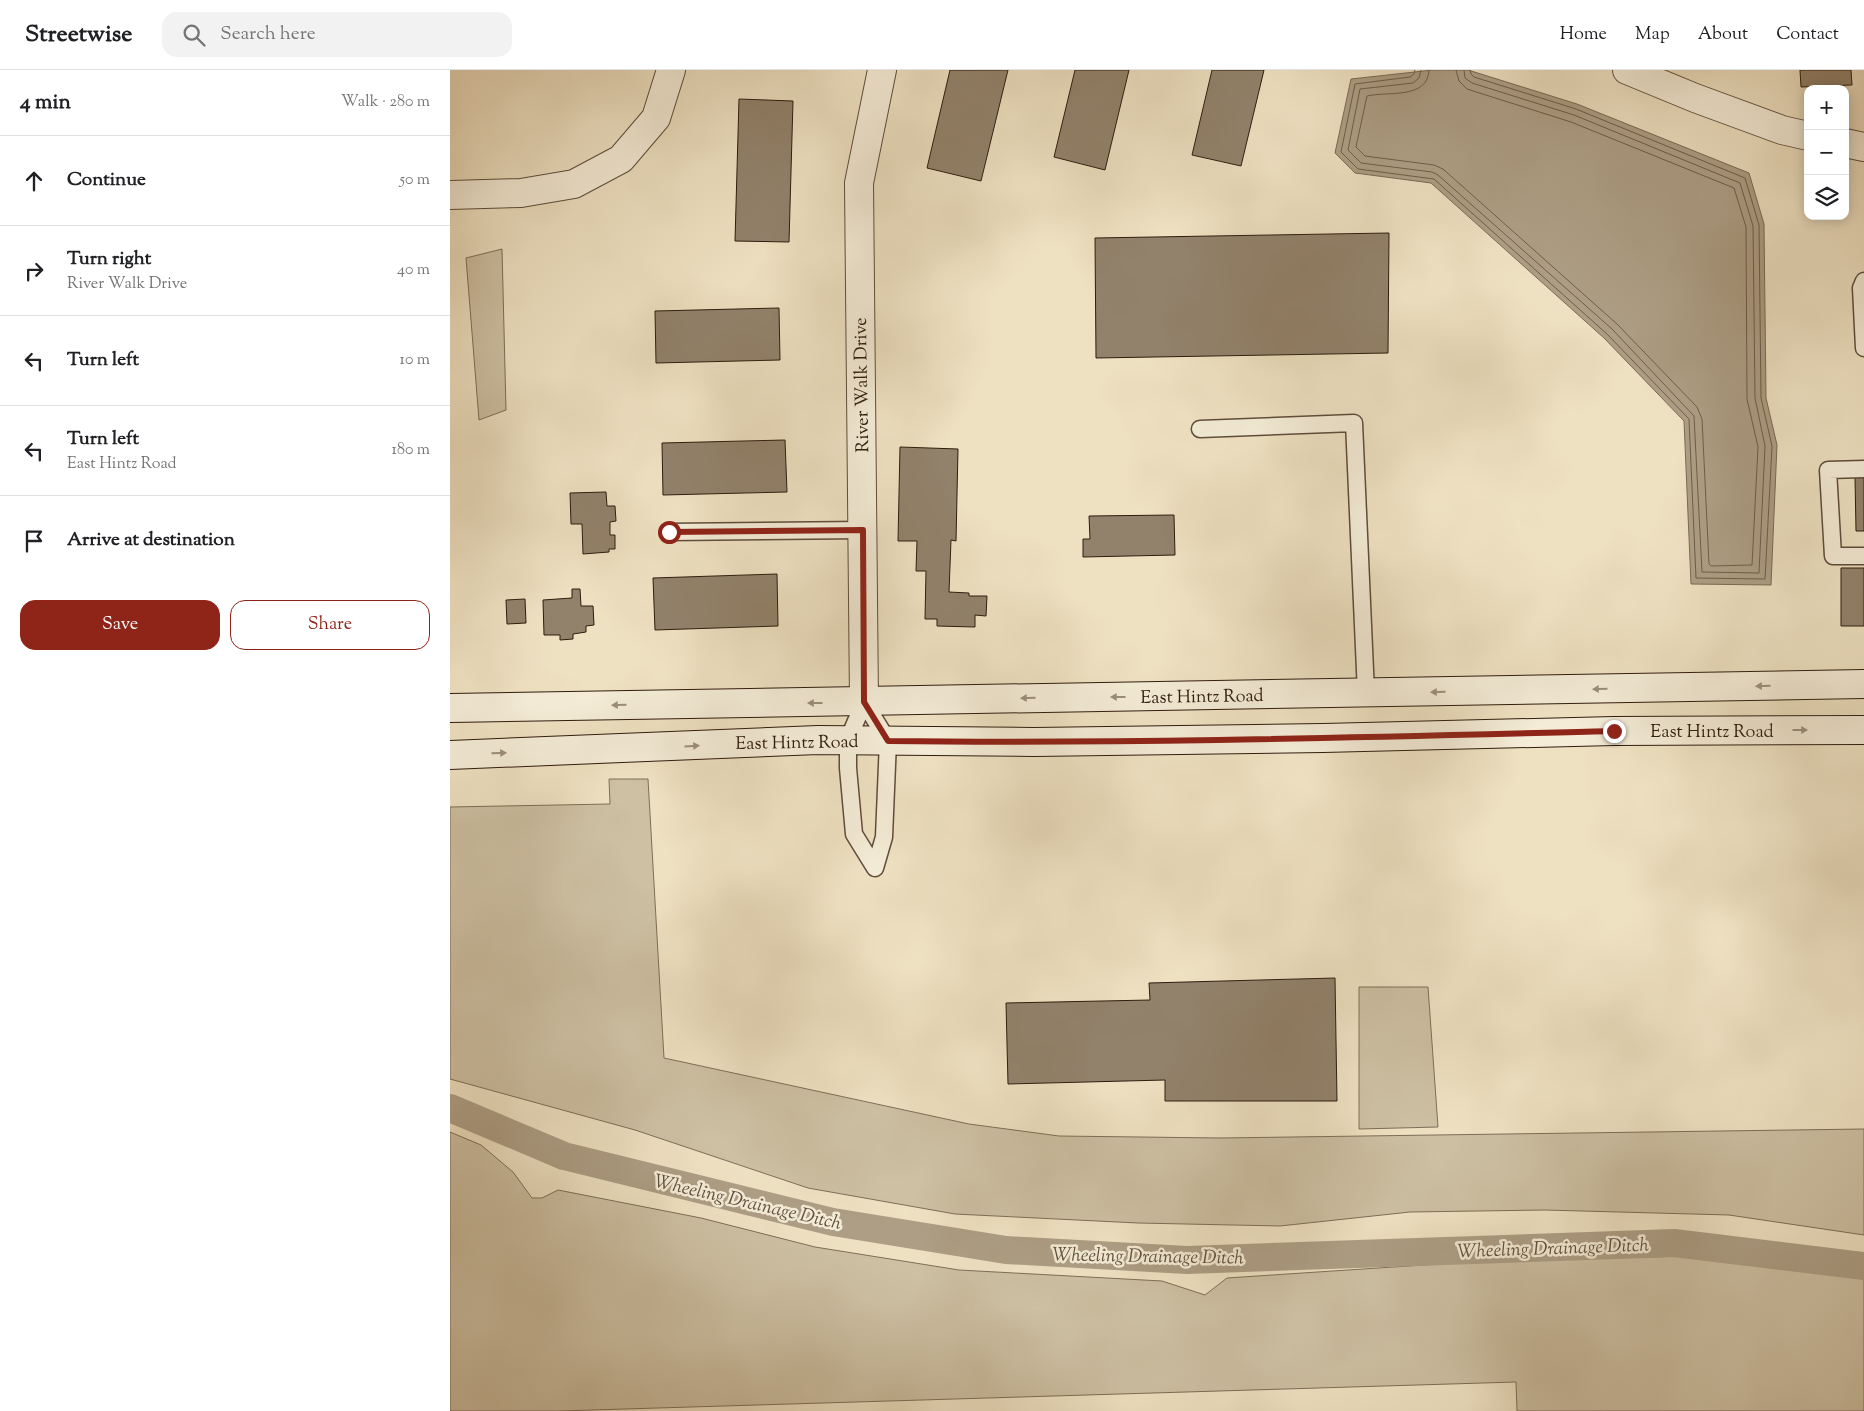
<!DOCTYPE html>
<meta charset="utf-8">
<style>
:root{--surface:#fff;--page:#f2f2f2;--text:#202124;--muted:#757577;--line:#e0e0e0;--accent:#8f2418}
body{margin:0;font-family:"Sorts Mill Goudy",serif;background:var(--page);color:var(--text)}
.controls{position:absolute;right:15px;top:15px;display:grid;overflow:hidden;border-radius:10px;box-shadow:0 2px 12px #0003}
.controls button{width:45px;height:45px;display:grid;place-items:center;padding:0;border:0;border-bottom:1px solid var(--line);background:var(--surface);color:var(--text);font:25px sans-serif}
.stop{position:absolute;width:15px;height:15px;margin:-11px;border:4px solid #8f2418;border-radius:50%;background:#fff}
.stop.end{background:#8f2418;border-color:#fff;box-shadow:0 1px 5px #0008}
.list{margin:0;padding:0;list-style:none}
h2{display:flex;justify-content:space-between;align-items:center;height:65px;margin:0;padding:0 20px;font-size:21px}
h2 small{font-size:16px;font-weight:400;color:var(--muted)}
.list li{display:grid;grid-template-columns:32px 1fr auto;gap:15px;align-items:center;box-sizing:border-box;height:90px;padding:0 20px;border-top:1px solid var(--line)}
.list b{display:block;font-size:19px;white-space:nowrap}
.list p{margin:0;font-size:16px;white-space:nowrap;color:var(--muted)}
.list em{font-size:16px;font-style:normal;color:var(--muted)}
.actions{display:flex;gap:10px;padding:15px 20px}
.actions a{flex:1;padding:11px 0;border:1px solid var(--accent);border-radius:15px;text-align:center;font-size:18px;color:var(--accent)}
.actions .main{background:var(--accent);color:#fff}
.icon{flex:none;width:28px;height:28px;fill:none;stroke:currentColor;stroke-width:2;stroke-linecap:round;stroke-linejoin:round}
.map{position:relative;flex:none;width:1414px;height:1341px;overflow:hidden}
header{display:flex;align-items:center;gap:30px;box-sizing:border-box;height:70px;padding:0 25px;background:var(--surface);border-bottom:1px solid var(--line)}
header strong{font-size:24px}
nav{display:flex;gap:28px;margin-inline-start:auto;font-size:18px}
.search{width:350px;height:45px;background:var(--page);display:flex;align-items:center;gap:12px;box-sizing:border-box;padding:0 18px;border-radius:15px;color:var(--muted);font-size:19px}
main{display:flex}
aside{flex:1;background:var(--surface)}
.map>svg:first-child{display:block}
</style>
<header>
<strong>Streetwise</strong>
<div class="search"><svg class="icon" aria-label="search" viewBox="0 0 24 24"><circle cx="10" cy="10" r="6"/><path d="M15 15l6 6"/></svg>Search here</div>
<nav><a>Home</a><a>Map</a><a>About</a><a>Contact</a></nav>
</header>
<main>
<aside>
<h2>4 min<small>Walk · 280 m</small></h2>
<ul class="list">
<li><svg class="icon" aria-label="ahead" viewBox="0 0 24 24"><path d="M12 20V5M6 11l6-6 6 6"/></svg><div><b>Continue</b></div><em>50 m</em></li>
<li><svg class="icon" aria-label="right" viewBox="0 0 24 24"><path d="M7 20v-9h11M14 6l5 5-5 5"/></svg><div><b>Turn right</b><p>River Walk Drive</p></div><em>40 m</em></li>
<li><svg class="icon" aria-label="left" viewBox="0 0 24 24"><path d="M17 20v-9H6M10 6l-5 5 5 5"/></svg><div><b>Turn left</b></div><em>10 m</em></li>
<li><svg class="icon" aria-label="left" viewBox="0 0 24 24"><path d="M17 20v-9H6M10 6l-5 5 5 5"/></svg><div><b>Turn left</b><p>East Hintz Road</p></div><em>180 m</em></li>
<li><svg class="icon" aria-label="arrive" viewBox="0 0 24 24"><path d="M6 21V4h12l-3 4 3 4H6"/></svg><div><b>Arrive at destination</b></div></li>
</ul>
<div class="actions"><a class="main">Save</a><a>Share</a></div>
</aside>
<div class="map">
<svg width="1414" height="1341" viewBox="0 0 1414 1341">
<rect width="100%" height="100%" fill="#eee1c2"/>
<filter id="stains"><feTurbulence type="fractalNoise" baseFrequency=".004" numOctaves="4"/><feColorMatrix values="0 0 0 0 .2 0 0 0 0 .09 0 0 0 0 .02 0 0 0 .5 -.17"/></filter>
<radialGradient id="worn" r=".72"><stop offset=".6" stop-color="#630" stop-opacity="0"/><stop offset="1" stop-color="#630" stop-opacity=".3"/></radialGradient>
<path fill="#cdc0a3" stroke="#7e6e58" d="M52,179L56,340L29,350L16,188Z
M159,709H198L214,988L519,1054L609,1066L771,1068L1414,1059V1165L1279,1145L1095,1140L960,1142L830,1156L688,1153L505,1144L358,1118L185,1060L0,1009V737L160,734Z
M909,917H978L988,1057L909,1059Z
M0,1062L31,1075L63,1102L82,1128H92L108,1120L251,1148L365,1177L509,1200L712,1211L755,1225L777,1208L1034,1191L1238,1186L1329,1195L1414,1209V1341H1067L1066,1312L109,1341H0Z"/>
<path fill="#ad9e85" stroke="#7a6a55" d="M983,0H1018L1127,34L1299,103L1314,154L1316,328L1327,375L1321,515L1241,514L1234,351L1154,268L981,113L905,103L885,83L901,9Z"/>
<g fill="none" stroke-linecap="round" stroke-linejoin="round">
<path stroke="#6e5d4a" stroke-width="1" d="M965,0L964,4L960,7L905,14L891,82L908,99L984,109L1157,264L1239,349L1246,508L1315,509L1322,376L1311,328L1309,155L1295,108L1126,39L1024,7L1021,4L1020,0
M971,0L969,8L963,13L910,19L898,80L911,93L982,102L988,105L1162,259L1244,346L1252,502L1309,503L1315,376L1305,328L1303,156L1290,113L1124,45L1022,13L1015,8L1014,0
M979,0C978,30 937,21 917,26L906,77L915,86L984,95L993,99L1167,254L1247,337L1252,349L1259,494L1261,496L1302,495L1308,377L1297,329L1296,157L1284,118L1121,52L1017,19L1009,11L1006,0"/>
<path stroke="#ad9e85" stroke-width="28" d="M0,1038L114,1086L383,1152L556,1180L737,1190L1224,1173L1414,1196"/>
</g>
<path fill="#92826c" stroke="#2e1c0e" d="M500,0H558L531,111L477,98Z
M625,0H679L655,100L604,87Z
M762,0H814L791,96L742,85Z
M1350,0H1401L1402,15L1351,17Z
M289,29L343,31L339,172L285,171Z
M939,163L938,283L646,288L645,168Z
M329,238L330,290L206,293L205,241Z
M335,370L337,422L213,425L212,373Z
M450,377L508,379L506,471L501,470L499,522L519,523V526H537L536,546L525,545V557L487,556V549H475L476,501H466L467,471H448Z
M1405,407H1414V461H1406Z
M156,422L157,436H165L166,451L160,452V465H165V479H159V482L133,484L132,454H121L120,423Z
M724,445L725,485L633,487V469H640L639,446Z
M1391,498H1414V556H1391Z
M327,504L328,556L205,560L203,508Z
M122,519H130L131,536H143L144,555L136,556V562L123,564V569L110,570V565H94L93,530L122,528Z
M75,529L76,553L57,554L56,530Z
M885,908L887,1031H715V1010L558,1014L556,933L700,930L699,913Z"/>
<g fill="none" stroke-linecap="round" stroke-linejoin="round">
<defs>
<path id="service" d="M1414,211L1411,218L1414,278
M750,359L904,353L916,623
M1414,399L1378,400L1383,486H1414
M219,462L413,460
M414,632L438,671L434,767L425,798L404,764L398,698V670Z"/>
<path id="minor" d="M1177,0L1245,28L1332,60L1358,66
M1395,73L1414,77
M0,125L71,123L124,114L171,89L206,48L221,0
M414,632L409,113L432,0"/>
<path id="secondary" d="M0,638L1414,614
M0,685L368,670L584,672L873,668L1164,661L1414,660"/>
</defs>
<use href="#service" stroke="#5e4d3b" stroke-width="19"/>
<use href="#minor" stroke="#5e4d3b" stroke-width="30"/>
<use href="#secondary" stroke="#2e1c0e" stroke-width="30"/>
<use href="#service" stroke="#f4ecd7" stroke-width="16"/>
<use href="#minor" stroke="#f4ecd7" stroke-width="28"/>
<use href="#secondary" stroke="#f4ecd7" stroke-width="28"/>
</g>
<defs><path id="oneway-solid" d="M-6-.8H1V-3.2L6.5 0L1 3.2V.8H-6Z" transform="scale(1.25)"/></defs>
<g fill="#9b8e7d">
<use href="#oneway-solid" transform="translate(1313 616) rotate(179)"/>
<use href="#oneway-solid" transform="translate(1150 619) rotate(179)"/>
<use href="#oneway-solid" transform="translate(988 622) rotate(179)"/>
<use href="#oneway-solid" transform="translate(668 627) rotate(180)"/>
<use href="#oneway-solid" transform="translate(578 628) rotate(179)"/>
<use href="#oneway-solid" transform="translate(365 633) rotate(180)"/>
<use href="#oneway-solid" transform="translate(169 635) rotate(178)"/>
<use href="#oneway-solid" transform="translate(1350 660)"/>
<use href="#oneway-solid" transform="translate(242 676) rotate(-3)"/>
<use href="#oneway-solid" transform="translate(49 683) rotate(-2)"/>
</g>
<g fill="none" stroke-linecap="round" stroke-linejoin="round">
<path stroke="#8f2418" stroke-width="6" d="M219,462L413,460L414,632L438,671C681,674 922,667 1164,661"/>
</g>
<g text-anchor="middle" stroke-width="5" stroke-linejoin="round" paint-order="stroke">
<g font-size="18" fill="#2e1c0e" stroke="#f4ecd7">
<text transform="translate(411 315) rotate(-91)" y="6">River Walk Drive</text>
<text transform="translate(752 626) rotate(-1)" y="6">East Hintz Road</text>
<text x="1262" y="667">East Hintz Road</text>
<text transform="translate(347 672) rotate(-1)" y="6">East Hintz Road</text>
</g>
<g font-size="19" font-style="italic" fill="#61503e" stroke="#f4ecd7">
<text transform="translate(298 1131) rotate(13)" y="7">Wheeling Drainage Ditch</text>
<text transform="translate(1103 1177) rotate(-2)" y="7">Wheeling Drainage Ditch</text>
<text transform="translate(698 1185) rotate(1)" y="7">Wheeling Drainage Ditch</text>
</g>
</g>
<rect width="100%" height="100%" filter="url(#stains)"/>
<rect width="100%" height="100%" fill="url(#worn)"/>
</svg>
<div class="controls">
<button>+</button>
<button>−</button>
<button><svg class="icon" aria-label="layers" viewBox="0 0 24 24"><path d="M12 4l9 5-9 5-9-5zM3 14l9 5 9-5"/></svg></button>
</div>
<div class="stop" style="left:219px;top:462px"></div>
<div class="stop end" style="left:1164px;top:661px"></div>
</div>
</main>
